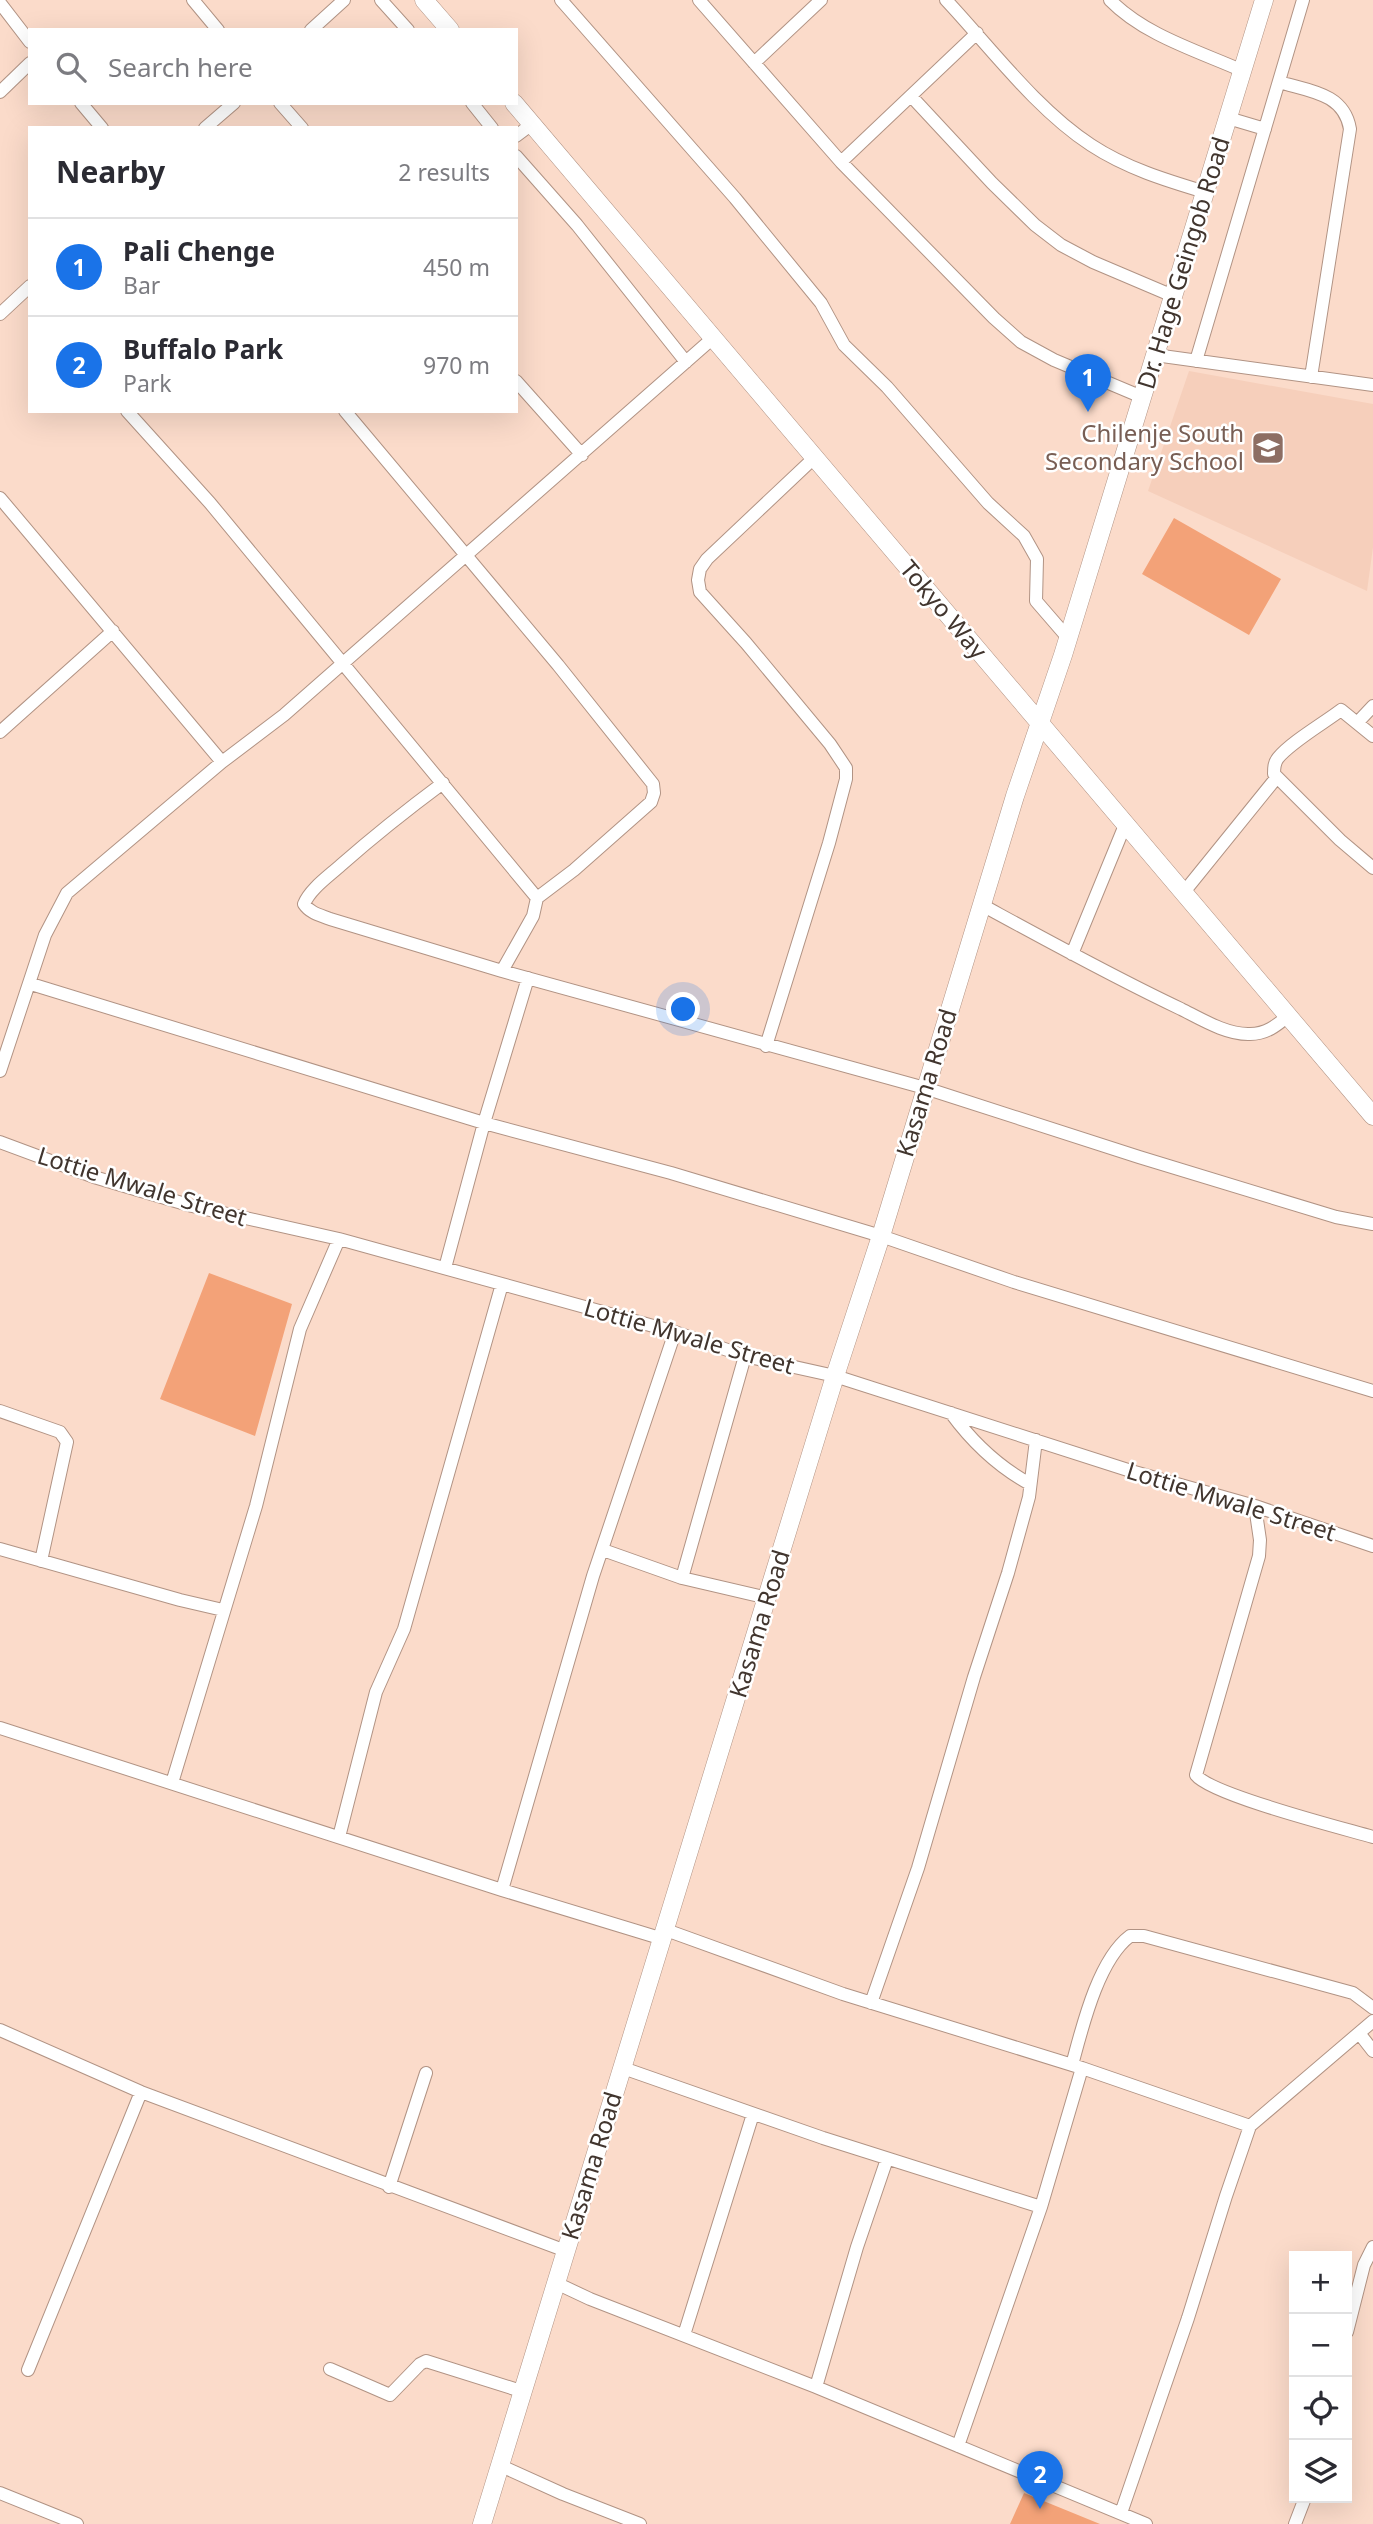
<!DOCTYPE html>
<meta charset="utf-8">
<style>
:root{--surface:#fff;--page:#f2f2f3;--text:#2b2b33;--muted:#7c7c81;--line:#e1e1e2;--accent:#1a73e8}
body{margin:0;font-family:"Noto Sans",sans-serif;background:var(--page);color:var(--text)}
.controls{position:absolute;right:21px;bottom:21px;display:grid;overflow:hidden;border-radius:0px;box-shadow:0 7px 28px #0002}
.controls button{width:63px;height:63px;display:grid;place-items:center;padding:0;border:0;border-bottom:2px solid var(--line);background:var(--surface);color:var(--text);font:35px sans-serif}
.you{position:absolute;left:684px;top:1010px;width:24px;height:24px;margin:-18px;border:5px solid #fff;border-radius:50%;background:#1a73e8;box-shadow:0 0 0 10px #1a73e833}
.badge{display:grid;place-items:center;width:46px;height:46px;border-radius:50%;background:var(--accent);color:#fff;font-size:23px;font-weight:700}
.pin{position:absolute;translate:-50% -58px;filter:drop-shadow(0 2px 4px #0008)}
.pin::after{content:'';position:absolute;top:37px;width:24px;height:21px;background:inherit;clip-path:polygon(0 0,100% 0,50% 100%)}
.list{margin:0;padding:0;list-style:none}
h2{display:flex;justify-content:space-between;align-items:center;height:91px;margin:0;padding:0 28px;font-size:30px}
h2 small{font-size:23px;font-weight:400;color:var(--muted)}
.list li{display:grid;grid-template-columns:46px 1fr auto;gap:21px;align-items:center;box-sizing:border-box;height:98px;padding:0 28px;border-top:2px solid var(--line)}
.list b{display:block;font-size:26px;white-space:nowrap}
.list p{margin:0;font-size:23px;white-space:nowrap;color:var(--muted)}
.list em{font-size:23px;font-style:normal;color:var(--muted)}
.icon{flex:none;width:38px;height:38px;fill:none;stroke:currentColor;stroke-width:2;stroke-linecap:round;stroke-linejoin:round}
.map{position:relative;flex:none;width:1373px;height:2524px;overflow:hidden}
.search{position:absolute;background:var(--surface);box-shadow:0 7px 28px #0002;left:28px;top:28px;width:490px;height:77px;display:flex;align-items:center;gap:18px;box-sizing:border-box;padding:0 24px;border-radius:0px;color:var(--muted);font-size:26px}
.panel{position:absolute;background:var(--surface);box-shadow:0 7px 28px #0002;left:28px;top:126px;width:490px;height:287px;border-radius:0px}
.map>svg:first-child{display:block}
</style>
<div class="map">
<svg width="1373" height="2524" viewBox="0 0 1373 2524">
<rect width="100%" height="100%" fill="#fbdbca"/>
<path fill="#f6cfbb" d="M1189,371L1373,404V547L1367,591L1148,491Z"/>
<path fill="#f3a278" d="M1174,518L1281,579L1249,635L1142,574Z
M209,1273L292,1304L255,1436L160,1399Z
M1024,2493L1100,2524H1010Z"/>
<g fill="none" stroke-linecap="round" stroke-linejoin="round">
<defs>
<path id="street" d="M193,0L218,30
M381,0L408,30
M561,0L735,198L821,303L844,345L887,387L988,503L1024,536L1037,559L1036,601L1068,638
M699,0L841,162L994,318L1021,342L1054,360L1142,397
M946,0C991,48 1036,109 1091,145C1126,168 1165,180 1205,192
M1110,0C1144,35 1198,51 1243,71
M0,3L30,42
M311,30L344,0
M754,63L821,0
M1279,82C1309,91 1344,93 1350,129L1311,377
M0,92L30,63
M911,96L992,183L1035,225L1061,245L1093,262L1173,296
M81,103L102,128
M280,103L302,128
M472,103L492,128
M1228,118L1265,129
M205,128L234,103
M516,136L532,124
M516,156L577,225L686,362
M841,162L977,33
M0,314L30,286
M1155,355L1373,385
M1196,361L1303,0
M516,381L582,455
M127,411L210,503L537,898
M345,411L558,665L653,784L654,793L651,802L574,870L537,898L533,916L502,971
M0,498L222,762
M1357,723L1373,706
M0,732L113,631
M1373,736L1341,710C1324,723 1291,742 1278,758C1274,763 1274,768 1274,774L1340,840L1373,868
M443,783C408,809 374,836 341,865C329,876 310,889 304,904C310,913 320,915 330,919L502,971L925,1088L1139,1157L1336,1217L1373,1224
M1184,892L1277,777
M982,905C1048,941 1113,977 1181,1009C1201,1019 1227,1035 1250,1034C1266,1034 1276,1026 1288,1016
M1072,954L1125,825
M31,984L484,1123L671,1173L881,1236L1014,1282L1373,1391
M766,1046L829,843L846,779V768L830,744L746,643L700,592L698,580L700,569L707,559L814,458
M0,1071L45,935L67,893L222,762L284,715L713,338
M0,1142L94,1177L192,1206L339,1239L675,1332L745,1356L835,1376L1131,1471L1255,1506L1373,1546
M445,1268L484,1123L528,978
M0,1411L60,1432L67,1442L41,1561
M951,1413C973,1443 997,1466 1030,1484
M1255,1506L1260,1540L1259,1556L1196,1775C1211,1795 1342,1828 1373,1837
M0,1549L180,1600L223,1610
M603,1550L682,1578L768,1598
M682,1578L745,1356
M0,1728L502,1890L663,1939
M172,1783L256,1506L300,1329L339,1239
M339,1837L376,1692L404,1629L502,1284
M502,1890L593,1576L675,1332
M666,1930L843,1994L1082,2068L1250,2126
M871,2003L918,1868L974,1677L1008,1573L1029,1497L1036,1440
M0,2030L141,2092L566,2251
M1359,2033L1373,2051
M1072,2065C1082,2028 1098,1960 1130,1936H1144L1353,1993L1373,2008
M623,2068L823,2138L1041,2207
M389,2187L426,2073
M556,2283L590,2299L816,2387L1146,2524
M1347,2332L1364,2265L1373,2247
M684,2335L753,2114
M330,2369L390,2395L420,2364L426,2361L521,2391
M28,2370L141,2092
M816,2387L857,2247L887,2159
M958,2446L1041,2207L1082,2068
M499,2465L563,2494L640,2524
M0,2493L77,2524
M1121,2513L1188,2318L1226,2196L1250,2126L1373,2021
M1295,2524L1305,2498"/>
<path id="secondary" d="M424,0L450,30
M514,103L1373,1116
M482,2524L835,1376L881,1236L1015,796L1063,655L1264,0"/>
</defs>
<use href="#street" stroke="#b19384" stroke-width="14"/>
<use href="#secondary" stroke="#b19384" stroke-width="19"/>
<use href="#street" stroke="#fff" stroke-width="12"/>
<use href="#secondary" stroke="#fff" stroke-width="18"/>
</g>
<defs>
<symbol id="school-square" viewBox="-11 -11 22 22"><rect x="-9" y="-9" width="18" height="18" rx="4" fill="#8d6e63" stroke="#fff"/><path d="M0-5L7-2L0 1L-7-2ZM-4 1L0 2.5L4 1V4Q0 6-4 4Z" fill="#fff"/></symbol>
</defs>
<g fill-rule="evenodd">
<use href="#school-square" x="1249" y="429" width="38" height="38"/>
</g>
<g text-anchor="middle" stroke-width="5" stroke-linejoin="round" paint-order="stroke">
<g font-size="24" fill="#41352e" stroke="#fff">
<text transform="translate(1184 263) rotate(-73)" y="8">Dr. Hage Geingob Road</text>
<text transform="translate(943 610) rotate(50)" y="8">Tokyo Way</text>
<text transform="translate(927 1083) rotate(-73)" y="8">Kasama Road</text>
<text transform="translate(142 1187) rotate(17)" y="8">Lottie Mwale Street</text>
<text transform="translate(689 1337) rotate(16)" y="8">Lottie Mwale Street</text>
<text transform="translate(1231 1502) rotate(17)" y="8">Lottie Mwale Street</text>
<text transform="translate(760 1624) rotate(-73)" y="8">Kasama Road</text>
<text transform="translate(592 2166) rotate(-73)" y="8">Kasama Road</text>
</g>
<g font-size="24" fill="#785e54" stroke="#fff" text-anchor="end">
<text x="1244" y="442">Chilenje South<tspan x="1244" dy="28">Secondary School</tspan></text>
</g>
</g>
</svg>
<div class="controls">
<button>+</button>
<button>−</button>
<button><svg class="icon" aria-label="locate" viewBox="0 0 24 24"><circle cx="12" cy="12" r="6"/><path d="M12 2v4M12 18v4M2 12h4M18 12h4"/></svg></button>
<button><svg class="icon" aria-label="layers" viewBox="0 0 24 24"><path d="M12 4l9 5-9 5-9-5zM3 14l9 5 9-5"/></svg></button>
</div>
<div class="you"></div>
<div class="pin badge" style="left:1088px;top:412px">1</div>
<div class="pin badge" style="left:1040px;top:2509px">2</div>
<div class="search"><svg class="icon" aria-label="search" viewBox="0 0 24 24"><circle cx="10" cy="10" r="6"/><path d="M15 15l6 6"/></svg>Search here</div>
<section class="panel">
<h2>Nearby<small>2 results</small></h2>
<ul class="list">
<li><span class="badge">1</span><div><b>Pali Chenge</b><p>Bar</p></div><em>450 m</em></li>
<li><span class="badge">2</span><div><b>Buffalo Park</b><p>Park</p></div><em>970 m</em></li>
</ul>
</section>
</div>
